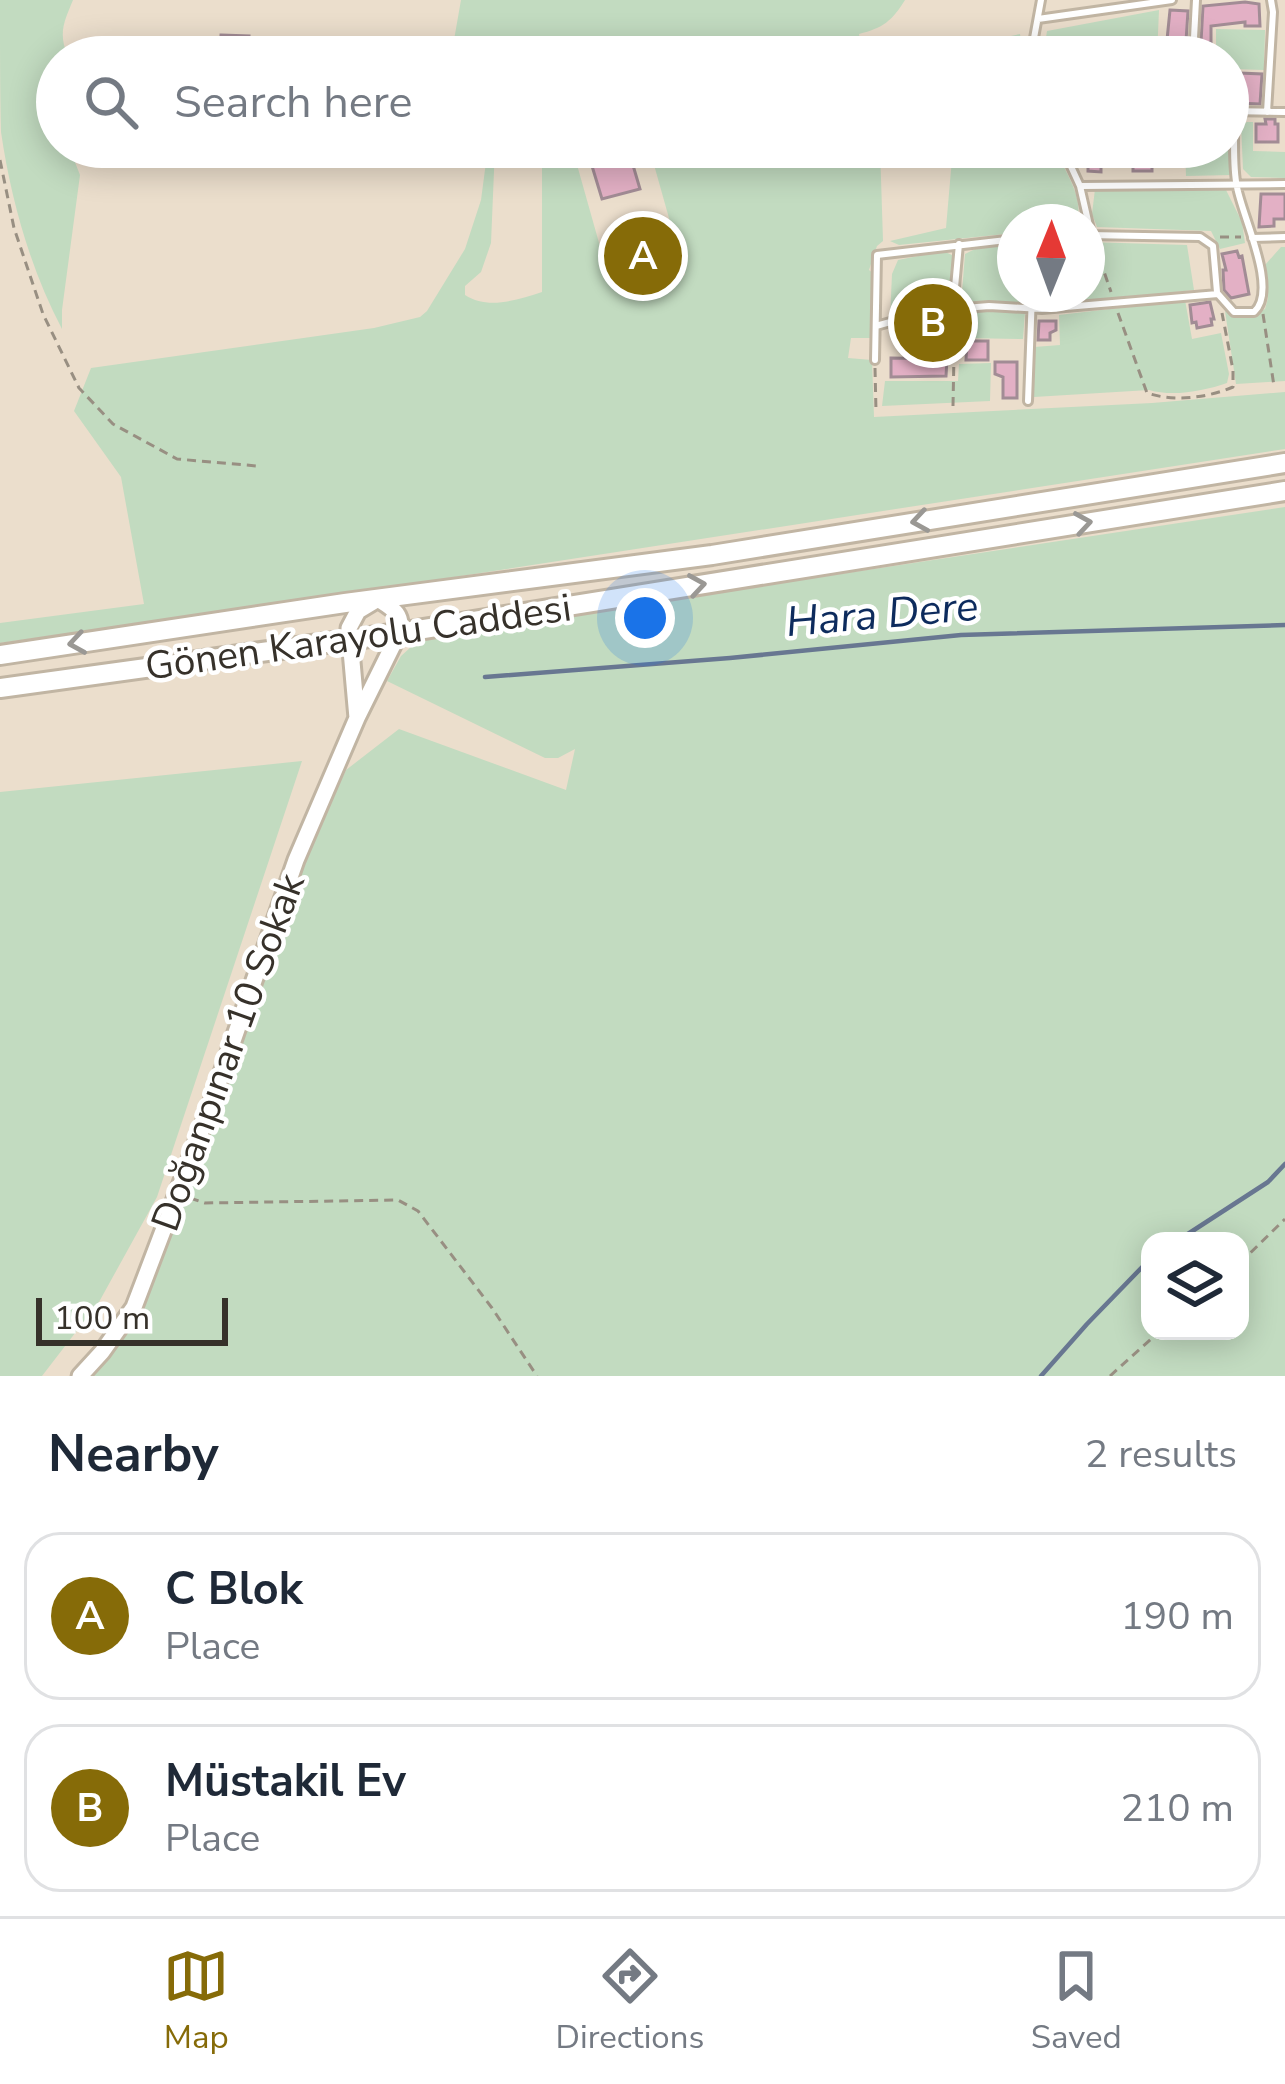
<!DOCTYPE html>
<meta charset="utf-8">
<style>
:root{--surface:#fff;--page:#f2f2f3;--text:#1f2937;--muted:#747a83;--line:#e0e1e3;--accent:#866b08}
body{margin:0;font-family:"Nunito Sans",sans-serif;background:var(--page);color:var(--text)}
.controls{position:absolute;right:36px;bottom:36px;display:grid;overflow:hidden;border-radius:24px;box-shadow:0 6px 30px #0003}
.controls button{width:108px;height:108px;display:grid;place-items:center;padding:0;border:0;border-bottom:3px solid var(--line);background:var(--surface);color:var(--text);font:60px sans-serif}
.compass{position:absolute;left:997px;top:204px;width:108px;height:108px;border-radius:50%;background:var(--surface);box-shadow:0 6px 30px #0003;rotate:1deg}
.scale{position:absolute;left:36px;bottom:30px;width:192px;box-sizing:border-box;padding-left:12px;border:6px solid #36312a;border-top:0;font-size:33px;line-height:42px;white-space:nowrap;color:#36312a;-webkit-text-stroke:9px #fff;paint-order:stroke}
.you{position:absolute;left:645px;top:618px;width:42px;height:42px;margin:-30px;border:9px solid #fff;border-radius:50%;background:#1a73e8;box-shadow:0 0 0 18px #1a73e833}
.badge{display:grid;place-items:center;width:78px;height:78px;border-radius:50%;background:var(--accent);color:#fff;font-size:39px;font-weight:700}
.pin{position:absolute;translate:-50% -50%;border:6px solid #fff;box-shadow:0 3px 12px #0006}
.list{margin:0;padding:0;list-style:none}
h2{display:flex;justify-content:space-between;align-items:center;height:156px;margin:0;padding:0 48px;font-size:51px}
h2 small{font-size:39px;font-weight:400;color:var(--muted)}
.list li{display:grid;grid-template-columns:78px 1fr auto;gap:36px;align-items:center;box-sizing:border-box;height:168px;margin:0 24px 24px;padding:0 24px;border:3px solid var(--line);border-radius:36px}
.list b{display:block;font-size:45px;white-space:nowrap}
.list p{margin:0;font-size:39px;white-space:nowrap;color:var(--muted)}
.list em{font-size:39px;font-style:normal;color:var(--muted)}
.icon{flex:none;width:66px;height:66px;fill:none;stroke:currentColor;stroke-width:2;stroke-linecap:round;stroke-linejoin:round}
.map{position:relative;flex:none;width:1285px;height:1376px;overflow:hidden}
.search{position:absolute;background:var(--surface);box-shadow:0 6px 30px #0003;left:36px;right:36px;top:36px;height:132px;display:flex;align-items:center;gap:30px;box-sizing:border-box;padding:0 42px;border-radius:66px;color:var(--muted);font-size:45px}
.sheet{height:540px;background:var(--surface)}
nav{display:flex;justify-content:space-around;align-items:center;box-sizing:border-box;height:168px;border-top:3px solid var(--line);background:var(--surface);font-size:33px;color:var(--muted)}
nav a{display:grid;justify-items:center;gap:6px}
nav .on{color:var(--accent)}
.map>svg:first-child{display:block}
</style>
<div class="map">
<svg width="1285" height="1376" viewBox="0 0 1285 1376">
<rect width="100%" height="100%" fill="#ebdecc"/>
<path fill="#c2dbc0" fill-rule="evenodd" d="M0,0H73C65,20 58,32 67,54L73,57H57V147H69L80,175L62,310V329C30,268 11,200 1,132C0,91 0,42 0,0Z
M461,0H905C892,21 883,28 859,34L863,57H451Z
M1159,10L1157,57H1043L1047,31Z
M1216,29L1265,30L1264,70L1233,69V78H1228V57H1197L1198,45H1216Z
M1020,34L1022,45L1004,50L1005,57H976L974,44Z
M1247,122H1253V151L1285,152V178L1251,177L1243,169L1241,125Z
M1228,140L1233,152L1232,175L1186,176L1185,147H1228Z
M488,147H495L491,243L481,272L465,286V295C488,310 517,300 542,292V147H572L612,289L685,275L649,147H880L883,241L877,246L869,270L873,273L871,338H851L848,358L872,360L874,417L1152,403L1285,392V449L325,597L0,643V623L144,604L121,477L74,411L91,368L374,328L420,317L427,311L465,249L481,200Z
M953,147H1055C1063,170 1086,198 1076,222H1015V233L899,245L890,241L946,228Z
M1095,189L1226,190L1242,222L1245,243L1220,249L1211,231L1097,227L1092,214Z
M1087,242L1187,245L1194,290L1074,303L1035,304V294H1087Z
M981,246L1015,247V294H1024L1021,304H965L962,292L965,254Z
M1281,247H1285V381L1236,384L1225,311C1241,319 1249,318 1265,309L1268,298L1265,265Z
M943,251L952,255L953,267L948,301L890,318L892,274L898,260Z
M1185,300L1192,339L1221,333L1229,374L1227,383C1204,391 1173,397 1149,390L1034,397V347L1060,345L1059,315Z
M993,308L1025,312L1023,339L966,338L965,313Z
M991,363L990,401L882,406L885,381H958L959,364Z
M1285,507V1376H89L108,1356L140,1310L302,863L346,770L399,729L566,790L575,749L558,758H545L387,681L401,656L422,637ZM1150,1241H1240V1331H1150Z
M302,761L157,1197L99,1302L42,1376H0V792Z"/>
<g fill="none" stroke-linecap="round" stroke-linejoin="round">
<path stroke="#687791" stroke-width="4.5" d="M485,677L730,658L961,635L1285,625
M1177,1241L1268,1182L1285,1164
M1041,1376L1087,1324L1150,1259"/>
</g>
<path fill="#e3b0c5" stroke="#a28c95" stroke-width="3" d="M1245,2L1259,4L1260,26H1245V22L1211,26V43L1201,42L1203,6Z
M1170,10L1188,11L1185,56L1162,54L1163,40H1167Z
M221,35L249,36L248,57H220Z
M1239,73L1262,74L1260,104L1237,103Z
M1265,119H1275V124H1278V142H1256V124H1266Z
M1085,147H1101V172L1088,171V165H1085Z
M1167,147H1182L1181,165L1152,164V171H1133V156H1136V152L1167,149Z
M630,155L640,189L602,199L592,166Z
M1261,194H1285V219H1274V226L1259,227Z
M656,230L666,263L628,274L618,240Z
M1237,251L1239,257L1242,256L1249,294L1231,298L1224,290L1223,270H1226L1222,254Z
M1210,302L1214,319H1211L1212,325L1197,328L1196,322L1192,323L1190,305Z
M935,319H946V336H918L919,322Z
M1039,321H1056V330L1050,333V340H1038Z
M967,341H988V360H966Z
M891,358L947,359L946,376L891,377Z
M995,362H1017V398H1003V377L995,374Z"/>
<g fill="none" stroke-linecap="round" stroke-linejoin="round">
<defs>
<path id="lane" d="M1038,19L1172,0
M1035,57L1034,38L1041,0
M1193,57L1196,0
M1228,111L1285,112
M1267,112L1273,12L1271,0
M1062,147L1080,186L1091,234
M1080,186L1285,184
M1087,235L1200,237L1213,246L1217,292
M1252,238L1285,237
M876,326L926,312L953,309L989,306L1042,309L1218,294L1234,312H1254C1279,290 1242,216 1237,187C1232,164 1235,136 1234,111
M954,346L953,309L959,244
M875,360L877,255L1015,239
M1028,401L1032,294"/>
<path id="secondary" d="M80,1376L102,1352L134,1307L209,1110L296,860L357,718L399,633C404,614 392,608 378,599L358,611L349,628L357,718"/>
<path id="highway" d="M0,655L345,603L712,555L1285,463
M0,688L399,633L1285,491"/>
</defs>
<use href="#lane" stroke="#c1b5a3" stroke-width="12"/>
<use href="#secondary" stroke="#c1b5a3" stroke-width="21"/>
<use href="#highway" stroke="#c1b5a3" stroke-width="24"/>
<path stroke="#988f82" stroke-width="3" stroke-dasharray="9 6" stroke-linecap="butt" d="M0,160L14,228L43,314L79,388L113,424L177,459L257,466
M1220,237H1241
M1095,245L1111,292
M1118,313L1147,393C1174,402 1207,398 1233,387V370L1222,313
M1263,314L1274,386
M875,368L876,411
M953,406L954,354
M190,1198L205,1203L398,1200L418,1211L492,1308L537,1376
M1240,1263L1285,1219
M1110,1376L1160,1331"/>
<use href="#lane" stroke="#fff" stroke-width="6"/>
<use href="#secondary" stroke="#fff" stroke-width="15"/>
<use href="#highway" stroke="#fff" stroke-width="18"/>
</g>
<defs><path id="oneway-chevron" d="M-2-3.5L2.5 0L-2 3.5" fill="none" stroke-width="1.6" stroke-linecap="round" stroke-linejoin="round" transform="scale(3)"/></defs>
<g stroke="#9a9894">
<use href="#oneway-chevron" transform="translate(920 521) rotate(171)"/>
<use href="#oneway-chevron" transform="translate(1083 523) rotate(-9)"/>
<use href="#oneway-chevron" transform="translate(697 585) rotate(-9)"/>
<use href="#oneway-chevron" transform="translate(77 643) rotate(171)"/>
</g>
<g text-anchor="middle" stroke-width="9" stroke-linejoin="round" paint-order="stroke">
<g font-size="39" fill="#36312a" stroke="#fff">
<text transform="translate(358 636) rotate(-8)" y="14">Gönen Karayolu Caddesi</text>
<text transform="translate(227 1052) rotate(-70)" y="14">Doğanpınar 10 Sokak</text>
</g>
<g font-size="42" font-style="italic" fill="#0d2b5d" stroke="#fff">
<text transform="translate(882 613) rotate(-5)" y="15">Hara Dere</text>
</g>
</g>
</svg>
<div class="controls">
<button><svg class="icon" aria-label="layers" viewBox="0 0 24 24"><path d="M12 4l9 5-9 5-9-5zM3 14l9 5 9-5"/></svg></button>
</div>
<svg class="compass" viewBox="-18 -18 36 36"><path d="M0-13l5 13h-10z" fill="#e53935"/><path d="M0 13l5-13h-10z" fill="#747a83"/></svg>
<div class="scale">100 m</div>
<div class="you"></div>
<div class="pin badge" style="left:643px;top:256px">A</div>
<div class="pin badge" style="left:933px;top:323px">B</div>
<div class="search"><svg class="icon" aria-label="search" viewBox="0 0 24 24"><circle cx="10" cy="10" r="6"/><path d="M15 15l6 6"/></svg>Search here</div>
</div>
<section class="sheet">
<h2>Nearby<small>2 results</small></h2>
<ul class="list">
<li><span class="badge">A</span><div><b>C Blok</b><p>Place</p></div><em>190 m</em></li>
<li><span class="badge">B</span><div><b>Müstakil Ev</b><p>Place</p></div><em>210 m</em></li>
</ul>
</section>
<nav>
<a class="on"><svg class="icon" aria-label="map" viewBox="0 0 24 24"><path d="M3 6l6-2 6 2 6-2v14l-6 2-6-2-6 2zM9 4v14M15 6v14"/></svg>Map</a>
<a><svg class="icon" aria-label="directions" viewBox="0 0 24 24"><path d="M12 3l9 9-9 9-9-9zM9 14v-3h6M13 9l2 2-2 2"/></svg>Directions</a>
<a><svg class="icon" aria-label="saved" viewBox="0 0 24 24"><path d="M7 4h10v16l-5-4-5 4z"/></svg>Saved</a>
</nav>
